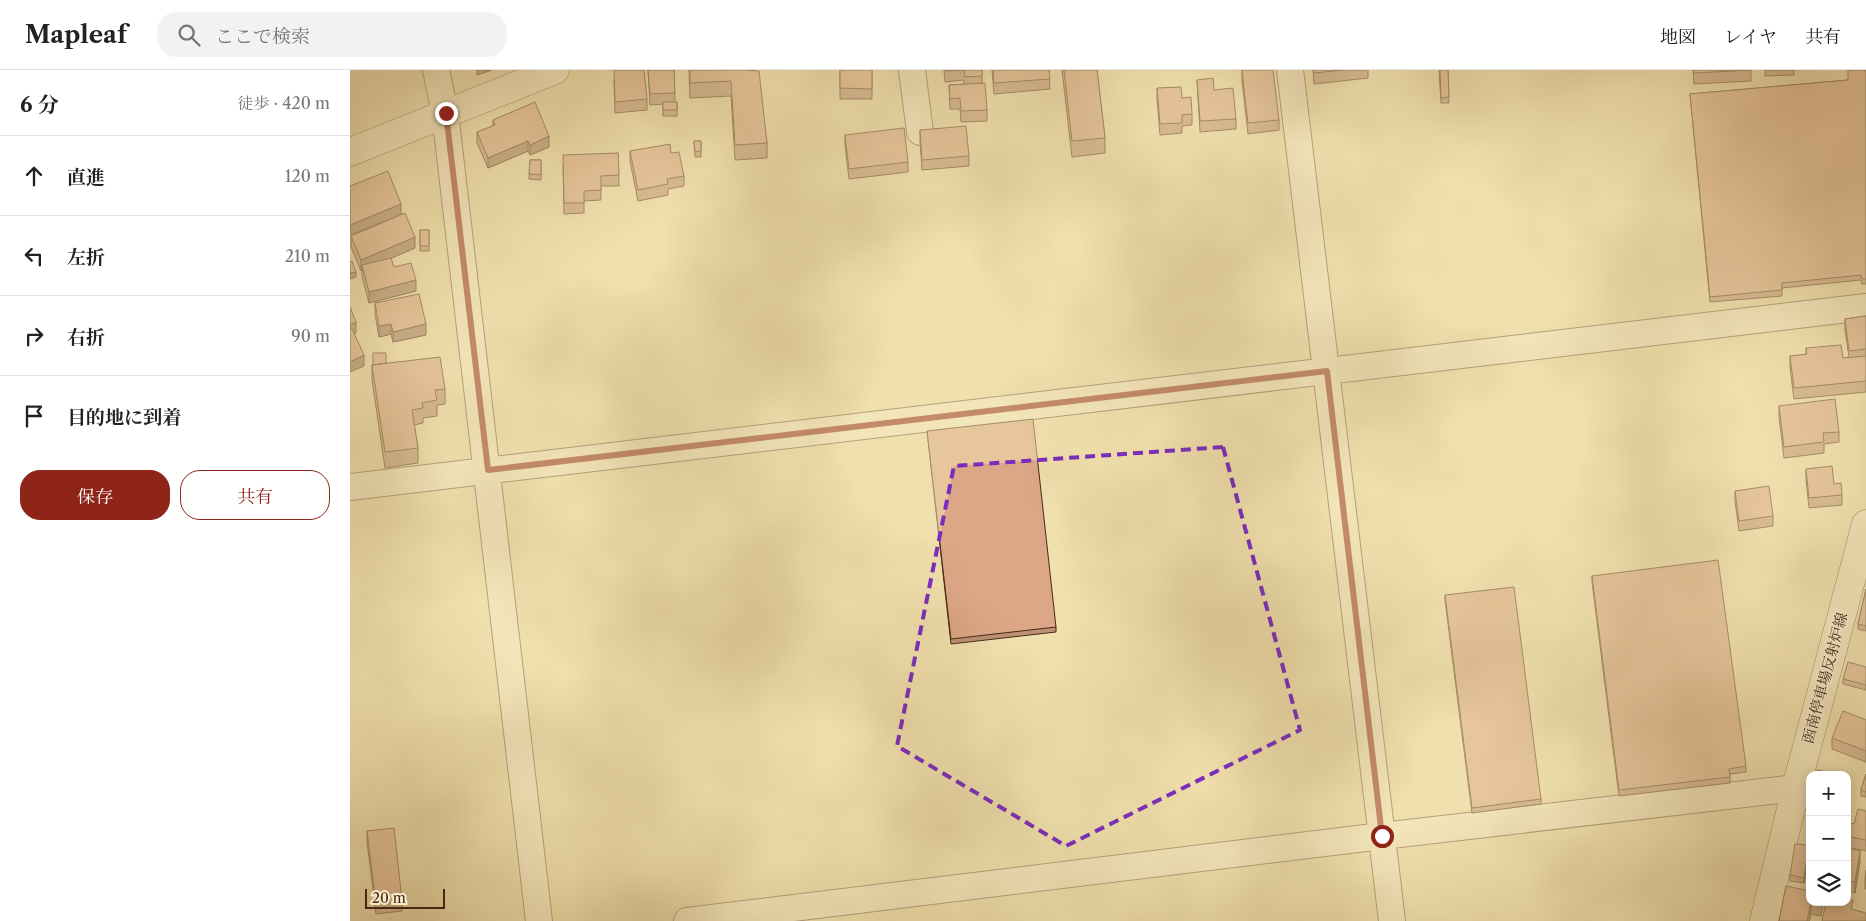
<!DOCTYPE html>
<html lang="ja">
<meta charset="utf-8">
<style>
:root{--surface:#fff;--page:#f2f2f2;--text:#222;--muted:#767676;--line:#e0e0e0;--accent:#8f2418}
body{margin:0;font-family:"Libre Caslon Text","Noto Serif JP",serif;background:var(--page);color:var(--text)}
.controls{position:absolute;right:15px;bottom:15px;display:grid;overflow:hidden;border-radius:10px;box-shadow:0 2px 12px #0003}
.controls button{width:45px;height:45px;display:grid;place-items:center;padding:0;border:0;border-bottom:1px solid var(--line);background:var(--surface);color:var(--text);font:25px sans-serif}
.scale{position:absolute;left:15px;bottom:12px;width:80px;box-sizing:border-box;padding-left:5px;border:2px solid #472916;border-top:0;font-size:14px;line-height:18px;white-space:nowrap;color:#472916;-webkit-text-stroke:4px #f5ebca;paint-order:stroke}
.stop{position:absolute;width:15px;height:15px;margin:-11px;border:4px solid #8f2418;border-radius:50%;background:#fff}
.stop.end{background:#8f2418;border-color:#fff;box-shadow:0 1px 5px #0008}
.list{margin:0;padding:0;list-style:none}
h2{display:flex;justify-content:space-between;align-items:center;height:65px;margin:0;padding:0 20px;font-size:21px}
h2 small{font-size:16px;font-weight:400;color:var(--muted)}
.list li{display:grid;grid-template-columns:32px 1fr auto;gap:15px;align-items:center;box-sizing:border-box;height:80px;padding:0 20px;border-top:1px solid var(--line)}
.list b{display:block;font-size:19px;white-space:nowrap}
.list em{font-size:16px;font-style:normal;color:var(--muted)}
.actions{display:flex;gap:10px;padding:15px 20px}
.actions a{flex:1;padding:11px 0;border:1px solid var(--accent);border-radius:20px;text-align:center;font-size:18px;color:var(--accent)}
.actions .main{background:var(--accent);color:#fff}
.icon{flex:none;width:28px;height:28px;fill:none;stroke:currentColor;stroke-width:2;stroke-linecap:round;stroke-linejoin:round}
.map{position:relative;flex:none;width:1516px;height:851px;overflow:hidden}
header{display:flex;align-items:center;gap:30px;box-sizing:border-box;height:70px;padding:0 25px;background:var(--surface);border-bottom:1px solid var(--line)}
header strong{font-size:24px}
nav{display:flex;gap:28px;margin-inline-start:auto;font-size:18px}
.search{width:350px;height:45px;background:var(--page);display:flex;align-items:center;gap:12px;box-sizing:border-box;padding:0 18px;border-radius:20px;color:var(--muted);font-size:19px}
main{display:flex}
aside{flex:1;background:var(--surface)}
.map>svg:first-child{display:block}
</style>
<header>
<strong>Mapleaf</strong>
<div class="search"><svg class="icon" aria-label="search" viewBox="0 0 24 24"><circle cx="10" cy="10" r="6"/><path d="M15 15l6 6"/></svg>ここで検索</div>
<nav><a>地図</a><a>レイヤ</a><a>共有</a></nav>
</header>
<main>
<aside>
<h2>6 分<small>徒歩 · 420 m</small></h2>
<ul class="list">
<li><svg class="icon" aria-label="ahead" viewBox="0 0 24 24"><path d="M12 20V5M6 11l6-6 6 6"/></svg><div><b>直進</b></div><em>120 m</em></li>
<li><svg class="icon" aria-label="left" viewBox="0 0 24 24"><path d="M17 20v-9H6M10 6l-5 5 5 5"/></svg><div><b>左折</b></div><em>210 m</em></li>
<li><svg class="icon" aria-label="right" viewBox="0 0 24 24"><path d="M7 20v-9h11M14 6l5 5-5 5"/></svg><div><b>右折</b></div><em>90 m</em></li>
<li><svg class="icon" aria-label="arrive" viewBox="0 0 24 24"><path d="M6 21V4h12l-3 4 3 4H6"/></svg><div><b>目的地に到着</b></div></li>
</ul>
<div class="actions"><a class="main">保存</a><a>共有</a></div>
</aside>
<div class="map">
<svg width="1516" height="851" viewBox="0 0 1516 851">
<rect width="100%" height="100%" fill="#f0e0ad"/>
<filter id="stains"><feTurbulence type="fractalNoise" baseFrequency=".004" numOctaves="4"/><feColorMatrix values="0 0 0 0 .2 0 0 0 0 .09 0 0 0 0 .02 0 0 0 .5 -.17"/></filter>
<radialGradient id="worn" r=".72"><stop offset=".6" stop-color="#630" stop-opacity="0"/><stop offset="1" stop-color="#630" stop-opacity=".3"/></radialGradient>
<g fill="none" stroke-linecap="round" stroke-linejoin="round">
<defs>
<path id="street" d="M86,0L95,43L189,851
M562,0L570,62
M940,0L1042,851
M0,417L1516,237
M337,851L1032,766L1446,718"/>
<path id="secondary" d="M0,82L205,0
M1414,851L1446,718L1516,454"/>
</defs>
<use href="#street" stroke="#71573c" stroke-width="28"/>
<use href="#secondary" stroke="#472916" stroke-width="29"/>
<use href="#street" stroke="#f5ebca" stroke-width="26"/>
<use href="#secondary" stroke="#f5ebca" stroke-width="28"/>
</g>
<path fill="#bd9073" stroke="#472916" d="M298,0H324L325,32H327V46H313V34L300,35Z
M339,0H404L417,73V88L385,90L381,26L340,28Z
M490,0H522V29H490Z
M594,0H632V14L637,40V51L611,52L610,39H600L599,15L614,14V10L595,12Z
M642,0H699L700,19L644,24Z
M712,0H747L755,68V83L722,87Z
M892,0L929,50V60L898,64L892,11Z
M963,0H1018V8L964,14Z
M1089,0H1098L1099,33H1091Z
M1343,0H1401V11L1344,14Z
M1415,0H1444V5L1415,6Z
M1516,0V214H1512L1511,210L1432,218V226L1360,232L1340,24L1498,10Z
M264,10L297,29V40L265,43Z
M847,10L864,20L886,49V59L850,62Z
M807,18L832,28L842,44V55L832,56V63L810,65L807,29Z
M143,50L199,77L180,85L178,81L138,98L127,73V62L143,56Z
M570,60L619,86V96L572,100L570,71Z
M495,65L558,92V102L499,109L495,75Z
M344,71H351V87H345Z
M280,81L321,83L334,106V116L318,119V125L288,131L280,91Z
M268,83L269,116H251V130L234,131V143L214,144L213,95Z
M180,90H191V110L179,109Z
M70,160H79V181H70Z
M1,166L65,178L40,188L44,197L66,221L19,233L12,206V200L11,201L1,177Z
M25,233L76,265L43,272L41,264L29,267L25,244Z
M1516,246V322L1444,329L1440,297V286L1456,285V278L1493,288L1499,287L1495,260V249Z
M36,293L95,319V334L87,335V346L73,348V353L64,355L68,378V393L35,398L22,310V295Z
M1429,336L1489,362V372L1474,374V383L1434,388L1429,347Z
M577,361L706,557V562L601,574Z
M1456,399L1484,414L1492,425V435L1459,438L1456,410Z
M1385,421L1423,446V456L1389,461L1385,431Z
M1242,506L1396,696V702L1380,704V713L1269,726L1242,512Z
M1516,519V561L1508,559V554Z
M1095,525L1191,729V734L1122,743L1095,530Z
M1516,597V620L1493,614V609Z
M1516,650V692L1482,679V668Z
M1516,704V727L1511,726V720Z
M1516,741V781L1497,777V753L1504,754Z
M17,761L52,830V841L26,844L17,772Z
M1497,778L1510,791L1505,823L1497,821Z
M1459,781L1454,813L1440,811V805Z
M1516,800V819H1515V808Z
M1436,816L1473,832L1471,846L1461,844L1459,851H1429Z"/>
<path fill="#9a755e" stroke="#472916" d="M127,0H142L127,5Z
M199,66V77L180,85V75Z
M178,71V81L138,98V88Z
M51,134V145L0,165V155Z
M65,167V178L14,200L12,195V200L11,201V190Z
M6,202V207L0,209V203Z
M66,210V221L19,233V222Z
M6,252V263L0,266V255Z
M41,254V264L29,267V256Z
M76,254V265L43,272V262Z
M14,285V296L0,302V292Z
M1459,775V781L1454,813V808Z
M1510,781V791L1505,823V812Z
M1461,833V844L1459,851H1457Z"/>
<path fill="#dca786" stroke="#472916" d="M264,0H294L297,29L265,32Z
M298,0H324L325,23L300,24Z
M340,0H396L409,1L417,73L385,75L381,11L340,13Z
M490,0H522V19L490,18Z
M595,0H611L595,1Z
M614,0H632V6L615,7Z
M643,0H699L700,9L644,13Z
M714,0H747L755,68L722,71Z
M892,0H923L929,50L898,53Z
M964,0H993L964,3Z
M1090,0H1098L1099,27L1091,28Z
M1343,0H1401L1344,3Z
M1498,0H1516V209H1512L1511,205L1432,213V220L1360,227L1340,24L1498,10Z
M863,8L864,20L883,18L886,49L850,51L847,10Z
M635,13L637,40L611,41L610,28L600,29L599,15Z
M831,17L832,28L841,27L842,44L832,45V53L810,54L807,18Z
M185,32L199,66L180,75L178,71L138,88L127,62L145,55L143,50Z
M313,32H327V40H313Z
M616,56L619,86L572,90L570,60Z
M554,58L558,92L499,99L495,65Z
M344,71H351V81L345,82Z
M320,74L321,83L329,82L334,106L317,109L318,114L288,120L280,81Z
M268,83L269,105L251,106V120L234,121V133H214L213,85Z
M180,90H191V105L179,104Z
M38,101L51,134L0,155V116Z
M55,143L65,167L11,190L1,166Z
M70,160H79V176H70Z
M41,188L44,197L61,193L66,210L19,222L12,195Z
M2,191L6,202L0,203V192Z
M69,224L76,254L43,262L41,254L29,256L25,233Z
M0,237L6,252L0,255Z
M1516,246V279L1499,281L1495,249Z
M2,259L14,285L0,292V260Z
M1491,275L1493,288L1516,286V311L1444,318L1440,286L1457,284L1456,278Z
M23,283H36V293L23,295Z
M90,287L95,319L85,320L87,330L72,333L73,338L62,340L68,378L35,382L22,295Z
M1485,329L1489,362L1473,363L1474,372L1434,377L1429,336Z
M683,349L706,557L601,569L577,361Z
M1482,396L1484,414L1491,413L1492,425L1459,428L1456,399Z
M1419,416L1423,446L1389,451L1385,421Z
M1368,490L1396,696L1379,699L1380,707L1269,720L1242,506Z
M1164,517L1191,729L1122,738L1095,525Z
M1516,519V556L1508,554Z
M1498,592L1516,597V615L1493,609Z
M1493,641L1516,650V681L1482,668Z
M1467,700L1487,704V705H1466Z
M1516,704V722L1511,720Z
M1508,739L1516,741V770L1497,766V753L1504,754Z
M44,758L52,830L26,834L17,761Z
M1445,774L1459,775L1454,808L1440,805Z
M1497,778L1510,781L1505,812L1497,811Z
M1436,816L1460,821V832H1472L1471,835L1461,833L1457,851H1429Z
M1497,829L1503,830L1501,839L1516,843V851H1472L1476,832H1497Z"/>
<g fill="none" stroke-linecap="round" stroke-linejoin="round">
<path stroke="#8f2418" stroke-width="6" d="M96,43L138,400L977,301L1032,766"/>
</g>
<path d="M0 0H1516V851H0ZM873,377L950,660L716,776L547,676L604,396Z" fill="#f0e0ad" fill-opacity=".55" fill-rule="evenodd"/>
<path fill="none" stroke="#7b2cbf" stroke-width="4" stroke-dasharray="10 6" stroke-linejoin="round" d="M873,377L950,660L716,776L547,676L604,396Z"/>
<g text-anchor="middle" stroke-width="4" stroke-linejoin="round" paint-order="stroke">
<g font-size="15" fill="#472916" stroke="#f5ebca">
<text transform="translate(1475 608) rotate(-75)" y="5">函南停車場反射炉線</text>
</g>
</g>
<rect width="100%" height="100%" filter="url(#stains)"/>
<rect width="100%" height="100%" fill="url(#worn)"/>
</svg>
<div class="controls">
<button>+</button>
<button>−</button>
<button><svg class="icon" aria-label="layers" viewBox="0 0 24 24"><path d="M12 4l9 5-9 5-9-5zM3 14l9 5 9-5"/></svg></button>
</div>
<div class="scale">20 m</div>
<div class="stop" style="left:1032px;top:766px"></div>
<div class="stop end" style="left:96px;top:43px"></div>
</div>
</main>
